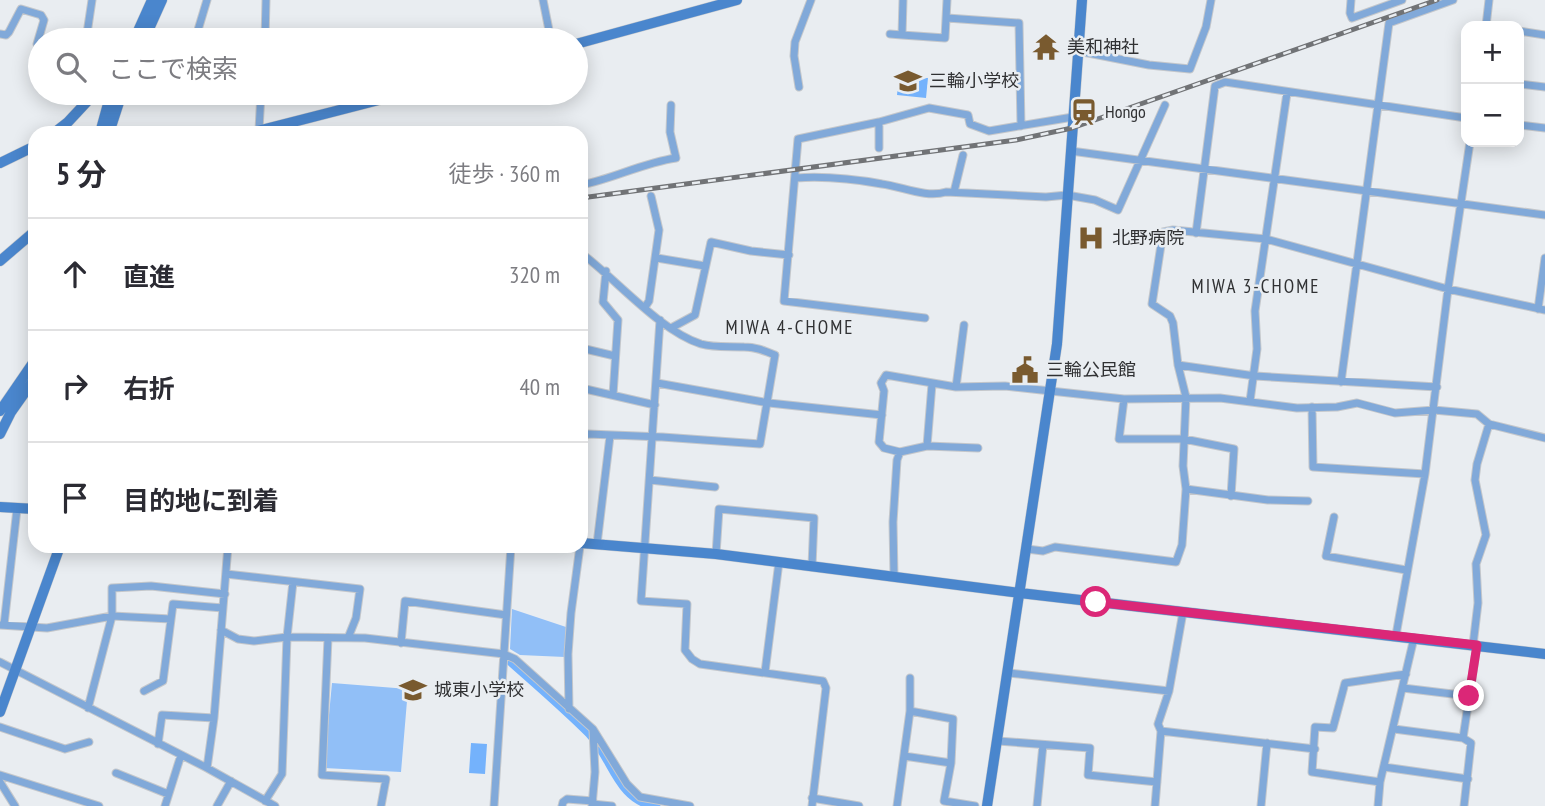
<!DOCTYPE html>
<html lang="ja">
<meta charset="utf-8">
<style>
:root{--surface:#fff;--page:#f2f2f3;--text:#2b2b33;--muted:#7c7c81;--line:#e1e1e2}
body{margin:0;font-family:"PT Sans Narrow","Noto Sans JP",sans-serif;background:var(--page);color:var(--text)}
.controls{position:absolute;right:21px;top:21px;display:grid;overflow:hidden;border-radius:14px;box-shadow:0 4px 18px #0003}
.controls button{width:63px;height:63px;display:grid;place-items:center;padding:0;border:0;border-bottom:2px solid var(--line);background:var(--surface);color:var(--text);font:35px sans-serif}
.stop{position:absolute;width:21px;height:21px;margin:-16px;border:5px solid #db2777;border-radius:50%;background:#fff}
.stop.end{background:#db2777;border-color:#fff;box-shadow:0 2px 7px #0008}
.list{margin:0;padding:0;list-style:none}
h2{display:flex;justify-content:space-between;align-items:center;height:91px;margin:0;padding:0 28px;font-size:30px}
h2 small{font-size:23px;font-weight:400;color:var(--muted)}
.list li{display:grid;grid-template-columns:46px 1fr auto;gap:21px;align-items:center;box-sizing:border-box;height:112px;padding:0 28px;border-top:2px solid var(--line)}
.list b{display:block;font-size:26px;white-space:nowrap}
.list em{font-size:23px;font-style:normal;color:var(--muted)}
.icon{flex:none;width:38px;height:38px;fill:none;stroke:currentColor;stroke-width:2;stroke-linecap:round;stroke-linejoin:round}
.map{position:relative;flex:none;width:1545px;height:806px;overflow:hidden}
.search{position:absolute;background:var(--surface);box-shadow:0 4px 18px #0003;left:28px;top:28px;width:560px;height:77px;display:flex;align-items:center;gap:18px;box-sizing:border-box;padding:0 24px;border-radius:38px;color:var(--muted);font-size:26px}
.panel{position:absolute;background:var(--surface);box-shadow:0 4px 18px #0003;left:28px;top:126px;width:560px;height:427px;border-radius:21px}
.map>svg:first-child{display:block}
</style>
<div class="map">
<svg width="1545" height="806" viewBox="0 0 1545 806">
<rect width="100%" height="100%" fill="#e9edf1"/>
<path fill="#91bff7" d="M512,609L566,627L565,657L520,655L510,649Z
M332,683L408,689L401,772L324,768Z"/>
<path fill="#74b2fc" d="M899,75L928,78L926,98L897,95Z
M471,743L487,744L485,774L469,773Z"/>
<g fill="none" stroke-linecap="round" stroke-linejoin="round">
<path stroke="#74b2fc" stroke-width="9" d="M509,660C536,684 564,708 589,733C613,758 617,800 656,806"/>
<defs>
<path id="street" d="M543,0L551,40
M1351,0L1350,13L1352,18L1402,0
M947,18L1019,23L1021,126
M1486,26L1489,0
M1519,31L1545,35
M0,34L6,35L9,32L21,9L41,15L44,20L37,44L40,49
M890,34L902,35L903,0
M902,35L945,38L947,0
M86,40L92,0
M195,40L207,0
M265,40L266,0
M1078,51L1149,65L1190,69L1206,27L1211,0
M1519,84L1545,87
M799,87L794,56L795,42L811,0
M1519,125L1545,128
M259,130L261,93
M879,148V122
M1071,151L1545,215
M796,178C824,176 854,179 882,184C903,187 926,198 946,192L1046,197L1067,195L1095,200L1118,210L1165,105
M581,185C613,179 642,163 676,158L670,132L671,105
M954,192L963,155
M1196,233L1215,86L1225,82L1466,118
M581,253C616,279 660,331 701,344C715,348 730,346 744,347C756,347 765,351 775,355L760,444L662,437L588,434L581,438
M657,258L705,266
M606,271L603,302L618,320L613,395
M645,307L649,301L659,230L651,196
M1538,309L1545,258
M925,318L784,301L798,139L879,122L929,108L968,115L970,124L989,131L1073,117
M660,320L641,601L687,604L685,650L692,659L700,664L823,681L826,688L812,806
M671,328L695,315L711,242L751,251L789,255
M581,348L615,356
M1178,365L1255,376L1437,387
M1341,382L1389,23L1453,0
M657,383L769,403L882,415
M956,387L964,325
M581,388L655,405
M1124,399L1119,439H1184L1234,449L1231,496
M1250,401L1257,349L1255,311L1287,93
M1312,407L1313,467L1425,474
M927,446L932,384
M900,452L884,448L879,442L884,391L881,383L886,375L956,387L1005,386L1124,399L1220,398L1297,408L1337,407L1357,403L1395,413L1434,410L1477,414L1489,424L1545,438
M650,480L715,487
M1186,489L1268,500L1308,501
M1334,517L1326,556L1406,570
M597,544L610,436
M1027,549L1043,551L1055,547L1176,562L1182,545L1186,489L1183,466L1186,397L1178,365L1173,323L1170,316L1152,304L1163,232L1173,230L1266,239L1448,289L1545,310
M716,554L719,509L814,518L812,566
M226,574L360,589L356,618L348,638
M894,576L893,522L897,460L900,452L927,446L978,448
M0,625L47,628L112,616L171,619
M4,625L17,509
M221,630L238,639L254,641L287,637L365,638L504,654L515,659L593,729L627,784L640,797L690,806
M1396,635L1425,474L1448,289L1470,142
M328,638L322,775L386,779L381,806
M401,643L405,601L506,615
M1473,645L1478,603L1476,564L1486,535L1475,480L1477,464L1489,424
M0,662L207,768L275,806
M765,672L779,562
M1009,673L1169,691
M1403,688L1469,696
M144,691L163,681L173,604L223,608
M88,708L112,616V588L151,586L225,594
M569,709L568,654L571,613L580,546
M910,711L953,719L951,763L944,801L975,806
M0,727L65,749L89,742
M1394,729L1463,738L1477,645
M1161,731L1315,749
M1463,738L1471,743L1464,806
M998,741L1090,748L1088,775L1157,782
M158,744L162,715L214,718
M904,756L951,763
M1384,767L1468,779
M207,768L214,718L228,546
M116,773L168,794
M0,775L99,806
M0,782L15,806
M1380,782L1312,772L1315,727L1333,728L1345,683L1406,674
M812,798L859,806
M265,801L282,774L287,637L293,582
M592,804L612,806
M165,806L181,755
M217,806L231,781
M494,806L511,546
M562,806L563,802L567,799L593,801
M592,806L595,772L593,730
M897,806L910,711V678
M1037,806L1043,745
M1155,806L1161,731L1158,724L1169,691L1183,612
M1261,806L1267,743
M1378,806L1380,782L1414,638"/>
<path id="secondary" d="M134,40L152,0
M144,40L162,0
M576,44L737,0
M54,133L68,122L95,93
M100,133L111,93
M109,133L122,93
M250,133L406,93
M0,163L35,146
M0,261L35,231
M0,411L35,360
M0,434L11,412L35,378
M0,507L35,509
M581,543L716,554L1020,593L1545,654
M0,712L60,546
M987,806L1057,344L1082,0"/>
</defs>
<use href="#street" stroke="#c4c7cb" stroke-width="9"/>
<use href="#secondary" stroke="#c4c7cb" stroke-width="11"/>
<use href="#street" stroke="#81a9d9" stroke-width="7"/>
<use href="#secondary" stroke="#4a86cd" stroke-width="10"/>
<defs>
<path id="rail" d="M581,198L1016,140L1072,128L1437,0"/>
</defs>
<use href="#rail" stroke="#717376" stroke-width="5"/>
<use href="#rail" stroke="#e9edf1" stroke-width="2.5" stroke-dasharray="8" stroke-linecap="butt"/>
</g>
<g fill="none" stroke-linecap="round" stroke-linejoin="round">
<path stroke="#db2777" stroke-width="9" d="M1096,602L1477,645L1469,696"/>
</g>
<defs>
<symbol id="temple-bare" viewBox="-9 -9 18 18"><path d="M0-6L5-2H3V0L6.5 2.5H4V6H1.5V3h-3V6H-4V2.5H-6.5L-3 0V-2H-5Z" fill="#795a2f" stroke="#e9edf1" stroke-width="2.5" paint-order="stroke"/></symbol>
<symbol id="school-bare" viewBox="-9 -9 18 18"><path d="M0-5L7-2L0 1L-7-2ZM-4 1L0 2.5L4 1V4Q0 6-4 4Z" fill="#795a2f" stroke="#e9edf1" stroke-width="2.5" paint-order="stroke"/></symbol>
<symbol id="station-bare" viewBox="-9 -9 18 18"><path d="M-3-6H3Q5-6 5-4V2Q5 4 3 4L4.5 6H3L1.5 4h-3L-3 6H-4.5L-3 4Q-5 4-5 2V-4Q-5-6-3-6ZM-3.5-4v3h7v-3ZM-3.5 1v1.5H-2V1ZM2 1v1.5H3.5V1Z" fill="#795a2f" stroke="#e9edf1" stroke-width="2.5" paint-order="stroke"/></symbol>
<symbol id="hospital-bare" viewBox="-9 -9 18 18"><path d="M-5-5h3v3.5h4V-5h3V5h-3V1.5h-4V5h-3Z" fill="#795a2f" stroke="#e9edf1" stroke-width="2.5" paint-order="stroke"/></symbol>
<symbol id="civic-bare" viewBox="-9 -9 18 18"><path d="M-.6-6.5H3V-4.5H.6V-3L4-1V1h2V6H-6V1h2V-1L-.6-3ZM-1.2 2.5V6h2.4V2.5Z" fill="#795a2f" stroke="#e9edf1" stroke-width="2.5" paint-order="stroke"/></symbol>
</defs>
<g fill-rule="evenodd">
<use href="#temple-bare" x="1027" y="28" width="38" height="38"/>
<use href="#school-bare" x="889" y="62" width="38" height="38"/>
<use href="#station-bare" x="1065" y="93" width="38" height="38"/>
<use href="#hospital-bare" x="1072" y="219" width="38" height="38"/>
<use href="#civic-bare" x="1006" y="351" width="38" height="38"/>
<use href="#school-bare" x="394" y="671" width="38" height="38"/>
</g>
<g text-anchor="middle" stroke-width="5" stroke-linejoin="round" paint-order="stroke">
<g font-size="18" fill="#303133" stroke="#e9edf1" text-anchor="start">
<text x="1067" y="53">美和神社</text>
<text x="929" y="87">三輪小学校</text>
<text x="1105" y="118">Hongo</text>
<text x="1112" y="244">北野病院</text>
<text x="1046" y="376">三輪公民館</text>
<text x="434" y="696">城東小学校</text>
</g>
<g font-size="19" letter-spacing="2" fill="#303133" stroke="#e9edf1">
<text x="1256" y="293">MIWA 3-CHOME</text>
<text x="790" y="334">MIWA 4-CHOME</text>
</g>
</g>
</svg>
<div class="controls">
<button>+</button>
<button>−</button>
</div>
<div class="stop" style="left:1096px;top:602px"></div>
<div class="stop end" style="left:1469px;top:696px"></div>
<div class="search"><svg class="icon" aria-label="search" viewBox="0 0 24 24"><circle cx="10" cy="10" r="6"/><path d="M15 15l6 6"/></svg>ここで検索</div>
<section class="panel">
<h2>5 分<small>徒歩 · 360 m</small></h2>
<ul class="list">
<li><svg class="icon" aria-label="ahead" viewBox="0 0 24 24"><path d="M12 20V5M6 11l6-6 6 6"/></svg><div><b>直進</b></div><em>320 m</em></li>
<li><svg class="icon" aria-label="right" viewBox="0 0 24 24"><path d="M7 20v-9h11M14 6l5 5-5 5"/></svg><div><b>右折</b></div><em>40 m</em></li>
<li><svg class="icon" aria-label="arrive" viewBox="0 0 24 24"><path d="M6 21V4h12l-3 4 3 4H6"/></svg><div><b>目的地に到着</b></div></li>
</ul>
</section>
</div>
